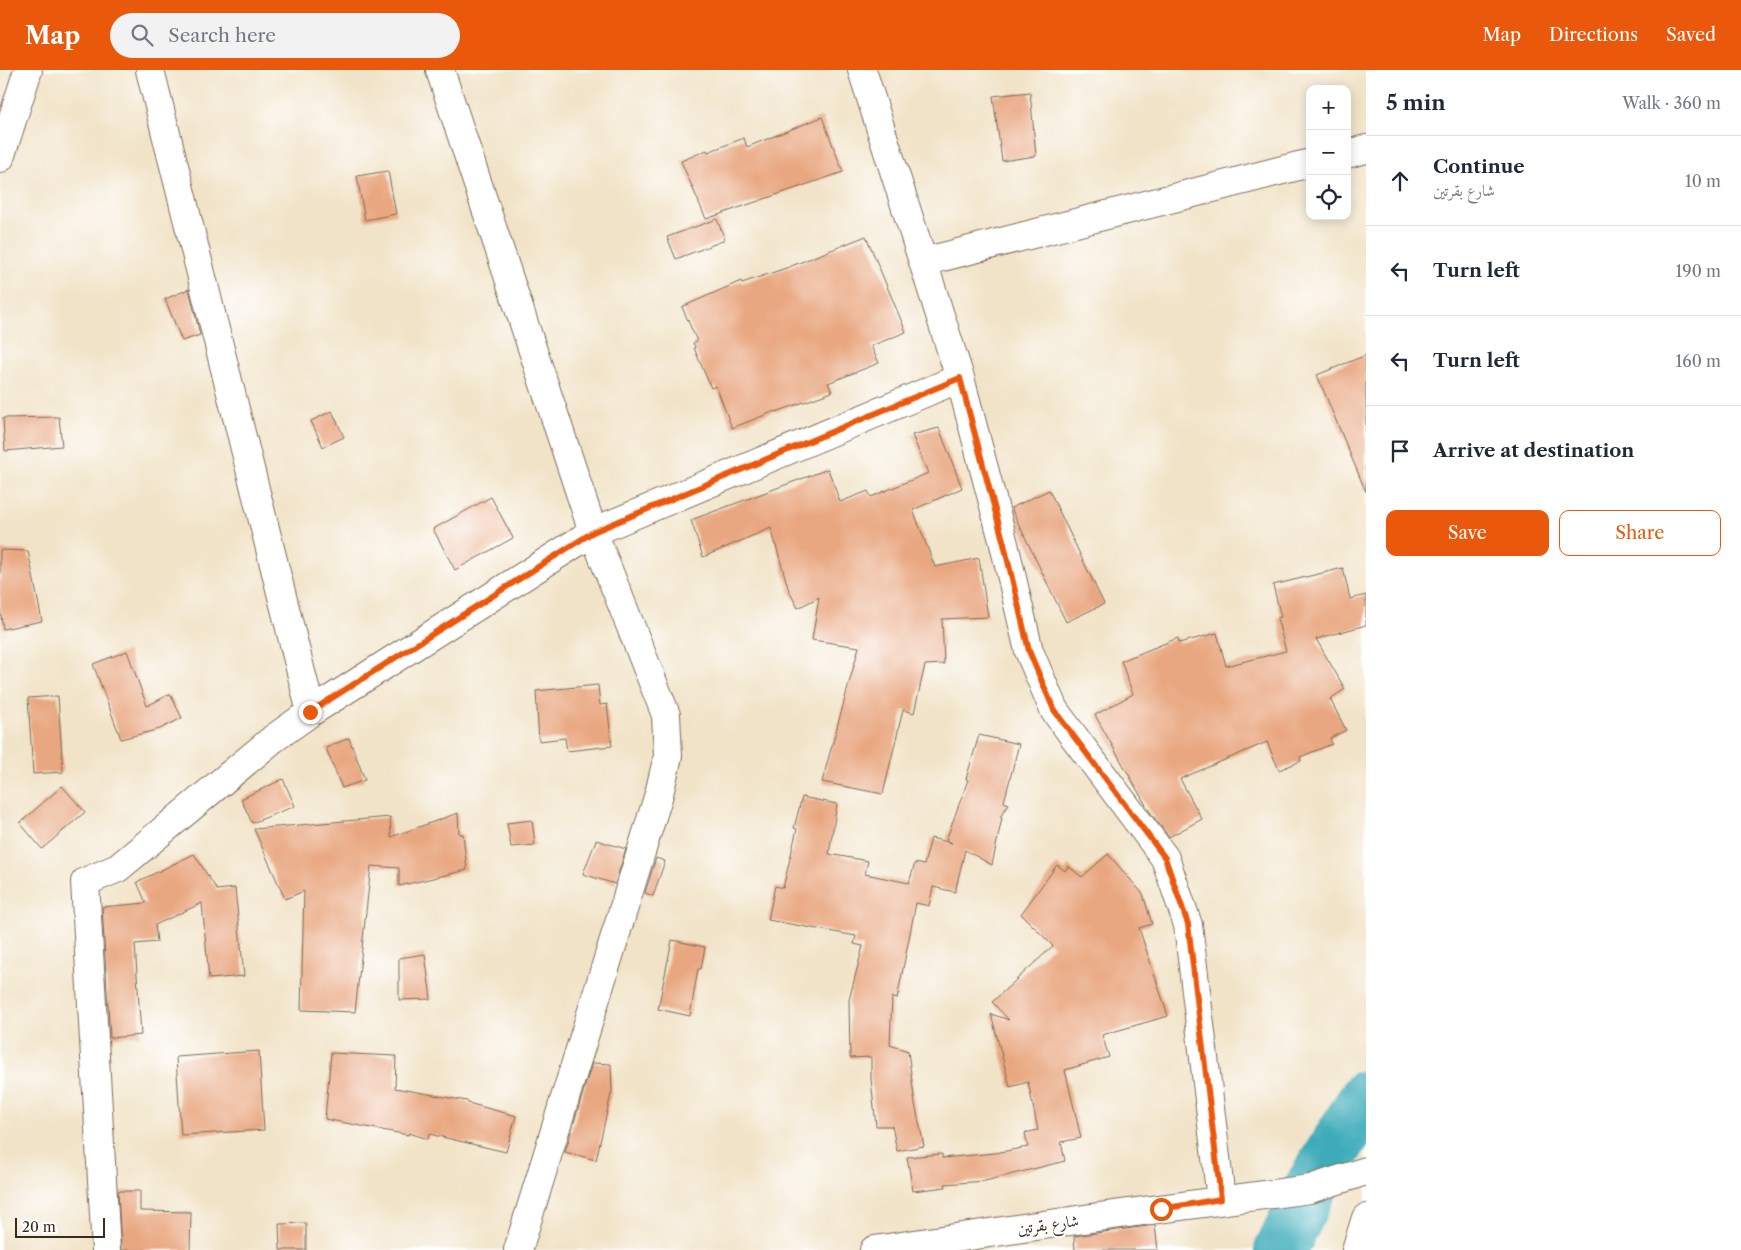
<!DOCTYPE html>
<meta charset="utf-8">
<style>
:root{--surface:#fff;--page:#f2f2f3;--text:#1f2937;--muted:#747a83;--line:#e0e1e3;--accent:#ea580c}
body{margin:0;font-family:"Libre Caslon Text",Amiri,serif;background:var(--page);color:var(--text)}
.controls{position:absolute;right:15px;top:15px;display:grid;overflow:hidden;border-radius:10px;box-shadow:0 2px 12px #0003}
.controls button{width:45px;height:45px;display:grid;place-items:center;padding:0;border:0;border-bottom:1px solid var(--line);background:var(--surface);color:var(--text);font:25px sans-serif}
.scale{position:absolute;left:15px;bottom:12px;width:90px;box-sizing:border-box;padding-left:5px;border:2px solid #3b2a1e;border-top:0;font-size:14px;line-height:18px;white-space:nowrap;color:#3b2a1e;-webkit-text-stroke:4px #fff;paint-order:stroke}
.stop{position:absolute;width:15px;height:15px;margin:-11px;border:4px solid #ea580c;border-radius:50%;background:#fff}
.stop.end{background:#ea580c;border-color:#fff;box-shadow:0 1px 5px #0008}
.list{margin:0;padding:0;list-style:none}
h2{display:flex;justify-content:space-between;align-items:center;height:65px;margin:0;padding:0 20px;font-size:21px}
h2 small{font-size:16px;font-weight:400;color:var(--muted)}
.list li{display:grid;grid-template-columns:32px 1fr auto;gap:15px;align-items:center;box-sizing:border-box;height:90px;padding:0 20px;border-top:1px solid var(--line)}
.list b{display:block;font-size:19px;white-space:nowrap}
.list p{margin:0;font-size:16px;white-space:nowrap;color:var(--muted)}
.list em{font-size:16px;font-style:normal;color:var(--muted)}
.actions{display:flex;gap:10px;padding:15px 20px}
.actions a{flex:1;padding:11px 0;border:1px solid var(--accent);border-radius:10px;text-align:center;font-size:18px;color:var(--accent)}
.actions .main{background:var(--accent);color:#fff}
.icon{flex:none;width:28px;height:28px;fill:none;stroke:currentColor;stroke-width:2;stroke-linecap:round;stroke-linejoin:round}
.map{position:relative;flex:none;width:1366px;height:1180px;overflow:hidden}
header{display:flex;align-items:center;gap:30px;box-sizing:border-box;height:70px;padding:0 25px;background:var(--accent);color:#fff}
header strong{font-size:24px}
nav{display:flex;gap:28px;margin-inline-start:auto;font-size:18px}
.search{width:350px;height:45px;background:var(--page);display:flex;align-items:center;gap:12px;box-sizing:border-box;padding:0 18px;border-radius:28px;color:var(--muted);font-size:19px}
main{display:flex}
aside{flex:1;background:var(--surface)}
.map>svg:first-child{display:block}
</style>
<header>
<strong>Map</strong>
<div class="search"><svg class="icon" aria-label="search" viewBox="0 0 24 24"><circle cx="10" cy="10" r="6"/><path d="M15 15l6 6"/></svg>Search here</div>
<nav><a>Map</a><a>Directions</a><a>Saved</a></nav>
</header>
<main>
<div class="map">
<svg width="1366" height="1180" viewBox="0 0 1366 1180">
<rect width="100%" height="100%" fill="#fff"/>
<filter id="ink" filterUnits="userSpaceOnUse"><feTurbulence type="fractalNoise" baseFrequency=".02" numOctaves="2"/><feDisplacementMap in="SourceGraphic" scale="10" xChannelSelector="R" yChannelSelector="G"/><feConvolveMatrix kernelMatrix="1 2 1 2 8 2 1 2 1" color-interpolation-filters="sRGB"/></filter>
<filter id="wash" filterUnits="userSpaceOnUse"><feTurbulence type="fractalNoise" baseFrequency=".0096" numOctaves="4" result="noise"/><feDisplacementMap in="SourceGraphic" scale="20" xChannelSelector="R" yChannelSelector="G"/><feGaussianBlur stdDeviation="1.12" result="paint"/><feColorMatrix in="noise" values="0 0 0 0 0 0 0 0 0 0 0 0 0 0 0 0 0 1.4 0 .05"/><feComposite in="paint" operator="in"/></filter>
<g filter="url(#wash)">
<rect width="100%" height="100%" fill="#f1e3c7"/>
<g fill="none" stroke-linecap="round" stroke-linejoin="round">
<path stroke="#3cabb9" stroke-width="54" d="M1281,1180L1310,1119L1366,1027"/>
</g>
<g id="blocks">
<path fill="#e9a781" d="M1030,22L1036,86L1002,91L993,26Z
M822,47L843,102L706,149L681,91L707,80L708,82L744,68L747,77Z
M388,101L396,144L365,150L357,106Z
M717,149L725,170L676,189L667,167Z
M866,166L906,262L871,276L879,293L828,313L832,322L776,342L775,341L732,358L716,316L711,318L694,278L695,277L693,273L697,271L682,237L741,211L742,213L789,197Z
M189,219L200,265L182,271L165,229Z
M1366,285V422L1317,305Z
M332,341L344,367L323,377L311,351Z
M59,347L62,376L5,381L3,348Z
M939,358L962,418L913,440L935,497L979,488L988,547L942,549L944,594L925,595L914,643L903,640L883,724L822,712L859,577L812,570L819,527L798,538L789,521L771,458L703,487L691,450L828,399L840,432L868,421L871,427L928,403L912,365Z
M1049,420L1104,534L1066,552L1011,438Z
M491,427L513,468L455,500L433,459Z
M0,480L28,481L42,551L3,559L0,540Z
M1343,498L1350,529L1366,525V555L1316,569L1345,619L1330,629L1346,660L1330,668L1332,674L1300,687L1301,691L1279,700L1267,672L1180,709L1202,749L1169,767L1148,739L1095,645L1133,624L1121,591L1178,568L1179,573L1217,563L1226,596L1286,581L1277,548L1281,547L1273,515Z
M127,581L147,636L170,624L182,648L160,659L121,669L93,594Z
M598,615L600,635L607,634L612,676L567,681L565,668L539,671L536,621Z
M58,626L63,702L33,704L28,628Z
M979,665L1019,674L1004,732L1009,734L1000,747L1002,748L992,795L965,780L955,822L933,817L929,836L916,833L897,929L892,927L890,975L908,981L915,1034L924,1076L897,1081L892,1056H876L871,1009V987L850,988L849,930L863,876L854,874L856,866L768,850L775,816L783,818L797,759L794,758L802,727L837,734L829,784L868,791L865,804L909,813L915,793L924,795L931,768L952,773L946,770L968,710L966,709Z
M349,668L365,710L342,718L326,678Z
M283,709L295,736L252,753L241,729Z
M62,716L85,742L42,779L20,753Z
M458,743L459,764H463L467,800L399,816V798L371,796L355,942L301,940L304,821L285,829L254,759L390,747L391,767Z
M532,750L535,775L511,777L507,753Z
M596,770L626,779L615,814L583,804Z
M194,784L217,820L235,818L244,906L209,909L202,833L155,855L157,872L135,874L141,965L110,968L102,837L146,833L137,812Z
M1108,784L1143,824L1152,854L1139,858L1168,946L1102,965L1109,987L1065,1000L1081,1068L1061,1072L1065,1091L985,1111L945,1114L946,1117L913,1121L907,1087L942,1084V1088L995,1083L1028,1077L1025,1063L1038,1060L1028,1012L1010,1017L991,944L1009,950L992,932L1053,876L1021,844L1057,795L1065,801L1068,796L1082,807Z
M656,788L665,791L653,826L645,823Z
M672,870L705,877L701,899H698L690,946L658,939Z
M425,884L431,929L399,930V888Z
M259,981L264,1060L181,1065L176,987Z
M331,983L396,986L395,1018L467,1031L468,1033L516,1046L506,1082L429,1064L428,1069L409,1063L408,1065L325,1049Z
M592,993L611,994L612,1020L596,1090L565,1082Z
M118,1121H140V1141L191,1142L190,1180H121Z
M306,1153V1180H280L279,1154Z
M1155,1155L1158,1180H1075L1074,1166Z"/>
</g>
</g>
<g filter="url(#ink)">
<use href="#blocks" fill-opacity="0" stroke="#7b6b59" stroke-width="1"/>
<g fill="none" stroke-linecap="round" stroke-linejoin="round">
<defs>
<path id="minor" d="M150,0L311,642
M440,0L593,462L666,645L668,686L659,724L518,1180
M862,0L960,308L1004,474L1029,581L1054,640L1165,788L1188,855L1221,1129
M1347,84L1366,79
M0,88L28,0
M923,192L1310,93
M106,1180L85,812L118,798L273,669L311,642L593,462L960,308
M874,1180L1091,1148L1310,1119L1366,1101
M1356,1180L1366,1148"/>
</defs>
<use href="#minor" stroke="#7b6b59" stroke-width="30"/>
<use href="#minor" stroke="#fff" stroke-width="28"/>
</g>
</g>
<g fill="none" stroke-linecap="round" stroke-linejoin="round" filter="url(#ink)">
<path stroke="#ea580c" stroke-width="6" d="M310,642L593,462L960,308L1004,474L1029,581L1054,640L1165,788L1188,854L1221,1129L1161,1139"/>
</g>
<g text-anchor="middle" stroke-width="4.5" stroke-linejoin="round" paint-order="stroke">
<g font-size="16" fill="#3b2a1e" stroke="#fff">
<text transform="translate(1048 1154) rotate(-8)" y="6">شارع بقرتين</text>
</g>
</g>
</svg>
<div class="controls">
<button>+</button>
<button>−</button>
<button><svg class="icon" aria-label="locate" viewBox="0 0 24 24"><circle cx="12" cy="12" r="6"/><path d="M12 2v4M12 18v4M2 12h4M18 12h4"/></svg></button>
</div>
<div class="scale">20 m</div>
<div class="stop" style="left:1161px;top:1139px"></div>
<div class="stop end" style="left:310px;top:642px"></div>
</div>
<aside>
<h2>5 min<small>Walk · 360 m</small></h2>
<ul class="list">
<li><svg class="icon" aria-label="ahead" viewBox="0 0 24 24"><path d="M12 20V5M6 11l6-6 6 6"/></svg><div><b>Continue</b><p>شارع بقرتين</p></div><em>10 m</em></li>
<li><svg class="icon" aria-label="left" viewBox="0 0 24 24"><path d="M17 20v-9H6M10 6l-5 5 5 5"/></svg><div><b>Turn left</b></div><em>190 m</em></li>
<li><svg class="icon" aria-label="left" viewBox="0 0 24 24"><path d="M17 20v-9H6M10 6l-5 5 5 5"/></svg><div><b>Turn left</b></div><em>160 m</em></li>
<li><svg class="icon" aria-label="arrive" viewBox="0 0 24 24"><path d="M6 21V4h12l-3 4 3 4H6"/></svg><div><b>Arrive at destination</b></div></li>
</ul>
<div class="actions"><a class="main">Save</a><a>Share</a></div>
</aside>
</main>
